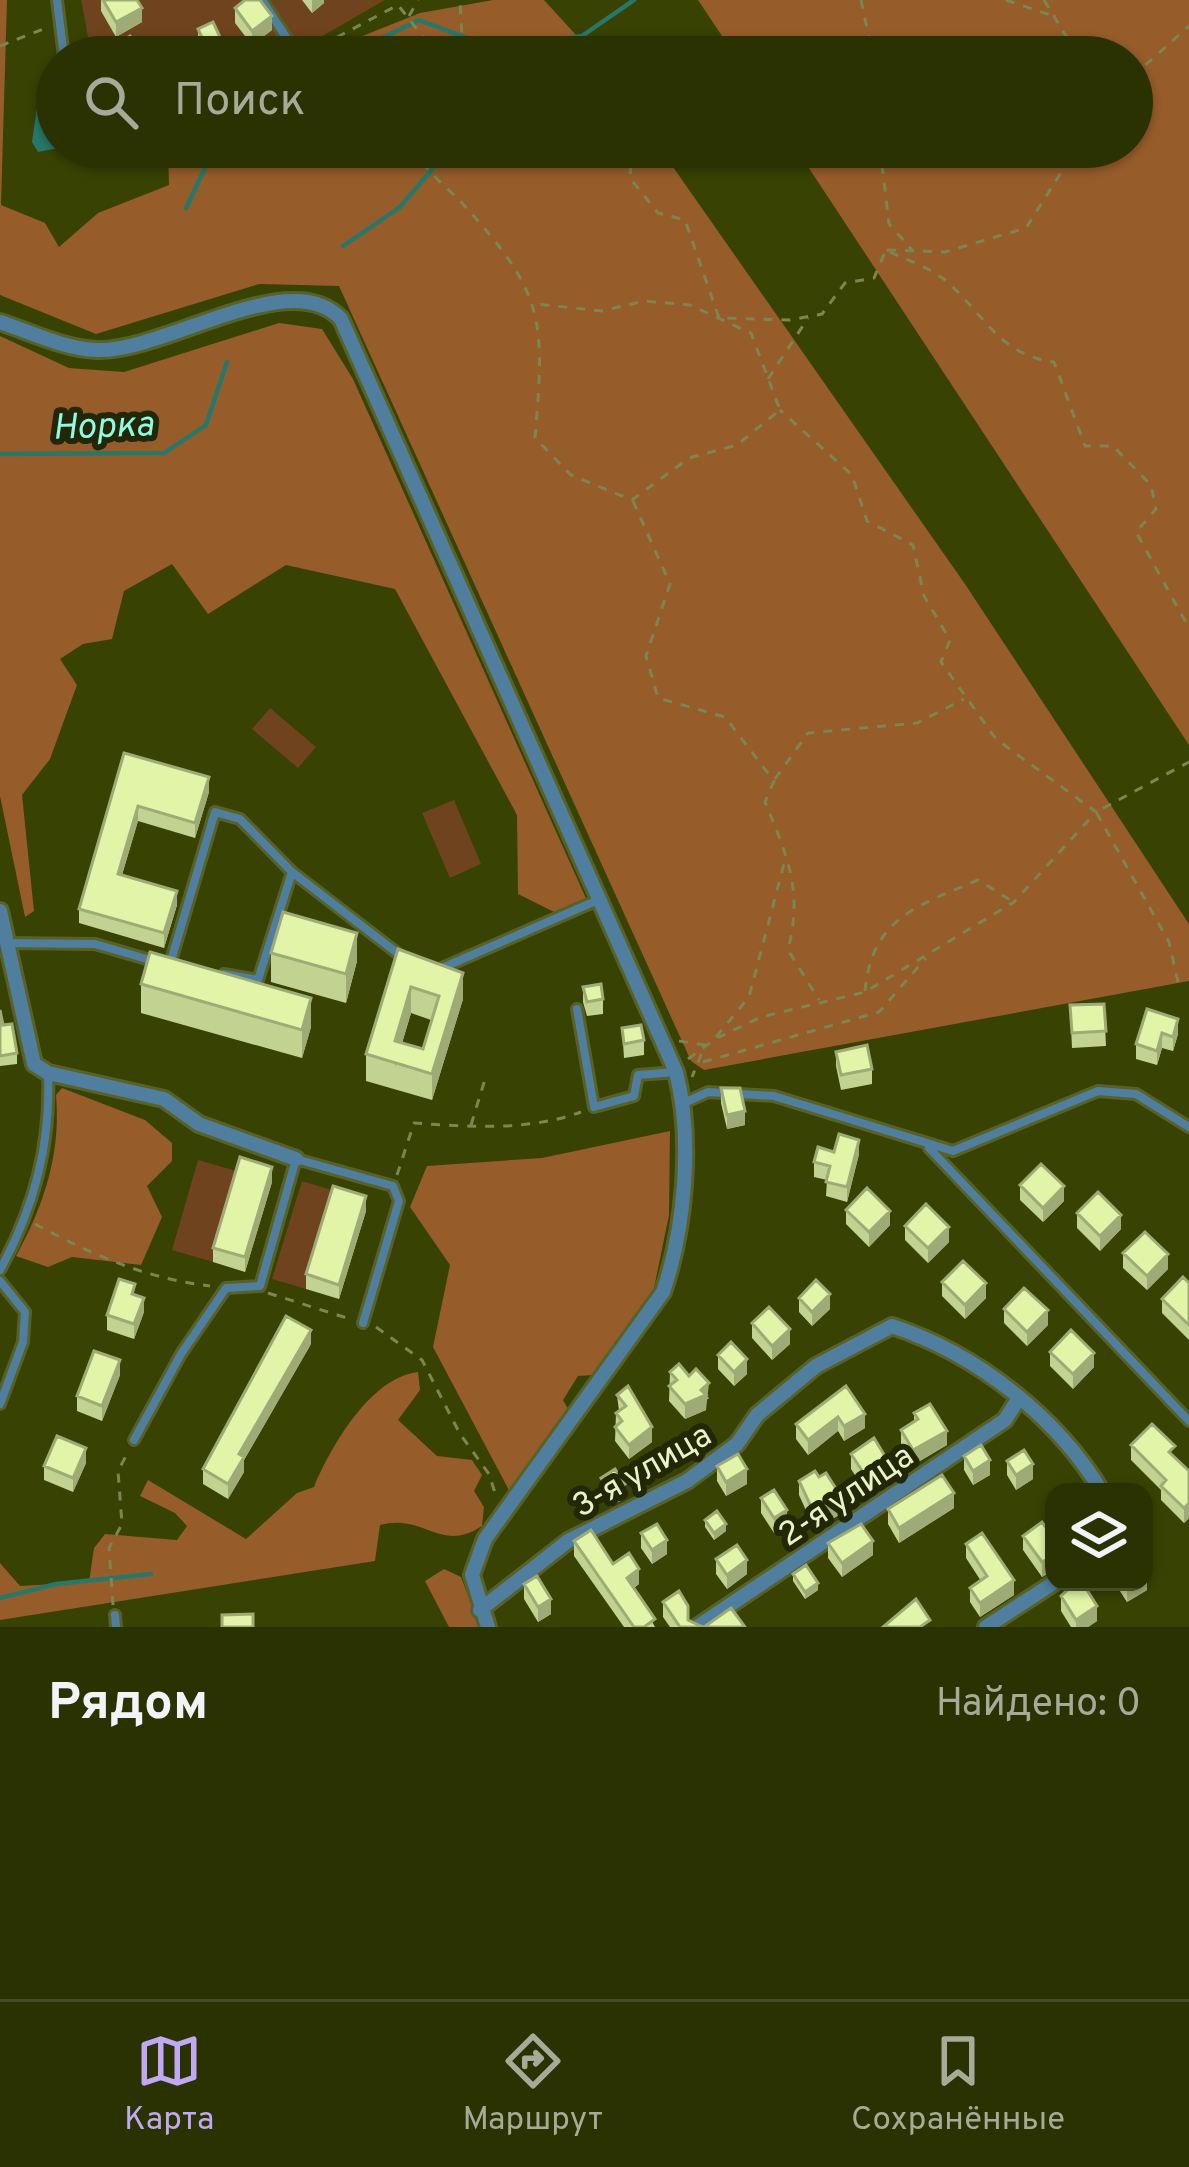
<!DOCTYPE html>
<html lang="ru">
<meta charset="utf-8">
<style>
:root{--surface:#2a3202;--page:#323a0c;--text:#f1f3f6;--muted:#a5aa99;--line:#464d24;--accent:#c1a8f3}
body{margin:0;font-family:Overpass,sans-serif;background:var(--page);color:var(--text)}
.controls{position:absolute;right:36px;bottom:36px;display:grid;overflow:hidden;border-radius:24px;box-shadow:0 3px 9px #0004}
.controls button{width:108px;height:108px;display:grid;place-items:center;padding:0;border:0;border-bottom:3px solid var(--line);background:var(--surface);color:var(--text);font:60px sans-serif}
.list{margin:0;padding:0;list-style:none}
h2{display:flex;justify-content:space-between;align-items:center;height:156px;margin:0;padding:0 48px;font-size:51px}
h2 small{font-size:39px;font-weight:400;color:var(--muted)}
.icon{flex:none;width:66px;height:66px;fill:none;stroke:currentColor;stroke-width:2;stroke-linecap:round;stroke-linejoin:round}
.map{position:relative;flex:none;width:1189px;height:1627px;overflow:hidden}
.search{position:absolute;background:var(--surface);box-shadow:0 3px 9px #0004;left:36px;right:36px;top:36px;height:132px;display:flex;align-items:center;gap:30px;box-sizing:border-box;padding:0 42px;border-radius:66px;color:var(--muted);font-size:45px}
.sheet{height:372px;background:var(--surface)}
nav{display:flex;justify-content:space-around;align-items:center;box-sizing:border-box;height:168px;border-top:3px solid var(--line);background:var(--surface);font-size:33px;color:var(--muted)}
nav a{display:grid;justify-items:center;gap:6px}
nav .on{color:var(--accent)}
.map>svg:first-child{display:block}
</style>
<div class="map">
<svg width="1189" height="1627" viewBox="0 0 1189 1627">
<rect width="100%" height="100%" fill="#384203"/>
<path fill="#6e431d" d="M81,0H385L286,57H92Z
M270,708L316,747L298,768L252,729Z
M454,800L481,864L450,878L422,813Z
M198,1160L240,1172L213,1262L172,1250Z
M302,1181L355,1197L306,1289L272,1279Z"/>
<path fill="#965c2a" d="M0,0H7L1,205L45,223L59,247L98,213L169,185L168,147H659L965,584L1189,924V981L704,1070L691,1061L339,286L259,284L96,334L0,295Z
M493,0H544L596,57H310L420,13Z
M698,0H1189V745L795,147H1132V57H736Z
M279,323L322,329L353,379L589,905L568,919L518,894L517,815L395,589L286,565L208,614L172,564L124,591L112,639L83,644L60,659L77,685L50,759L22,795L34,911L25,917L0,796V336L69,368L124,372Z
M62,1088L145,1120L172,1143V1161L147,1186L162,1217L141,1265L72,1257L48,1267L16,1256C44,1205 61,1154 56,1095Z
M670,1131L669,1215L652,1298L594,1375L578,1376L563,1400L568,1409L510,1492L433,1347L450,1265L410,1207L427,1166L542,1158Z
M418,1372L420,1390L398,1420L437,1456L472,1460L482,1475L474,1491L484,1507L482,1526C439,1554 426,1513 380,1525L375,1561L0,1620V1563L20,1586L89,1582L94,1548L105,1534L177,1540L187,1526L175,1513L140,1496L148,1480L246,1539L297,1493L314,1487C331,1446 371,1377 418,1372Z
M444,1569L461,1577L480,1627H449L425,1581Z"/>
<path fill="#28786a" d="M50,83L57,93V147H64L38,152L32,142L39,93Z"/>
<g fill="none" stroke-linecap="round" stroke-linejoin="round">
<path stroke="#28786a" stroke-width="4.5" d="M343,57L419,20L500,50L525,44
M518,57L525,44L582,36L634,0
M186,208L215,147
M343,246L400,207L451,147
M0,454L164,453L206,425L227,362
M0,1598L56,1584L151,1574"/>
<defs>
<path id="service" d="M57,0L64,57
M262,0L293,48L291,57
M86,147L96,154L124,147
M8,943L95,944L157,962
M170,964L215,812L240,819L292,872
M442,968L598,900
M224,974L258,980L292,872L405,959
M577,1009L594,1107L634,1096L638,1075L676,1072
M684,1103L708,1092L774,1096L953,1151L1098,1091L1136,1094L1189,1127
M929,1148L1189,1421
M0,1270C34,1208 51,1145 48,1073
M0,1281L25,1312L23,1342L0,1404
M134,1440L181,1354L226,1288L260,1286L296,1159L393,1186L399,1201L363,1323
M115,1615L116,1627"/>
<path id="minor" d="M0,322C30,332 65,349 97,350C166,352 291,264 341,319L676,1072C693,1138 685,1228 663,1292L485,1539L472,1575L488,1627
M0,911L34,1064L48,1073L164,1099L199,1124L296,1159
M480,1610L568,1541L687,1481L737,1444L757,1415L816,1366L892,1326C977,1354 1057,1417 1102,1492
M697,1627L1005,1420L1017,1401
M986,1627L1055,1582"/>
</defs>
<use href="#service" stroke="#586227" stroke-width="14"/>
<use href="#minor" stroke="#586227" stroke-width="20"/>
<path stroke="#7c8650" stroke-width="3" stroke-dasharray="9 9" stroke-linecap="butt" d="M861,0L873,57
M1006,0L1053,16
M1044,0L1079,57
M409,16L418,0
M0,46L46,28
M432,46L462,37L460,0
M305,54L398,5L431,47L413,57
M1132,77L1189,26
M414,147C421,168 447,187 462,203C545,294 545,318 535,438L571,475L632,500L689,458L737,445L780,410L751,333L690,305L644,301L602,311L536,304
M632,147L630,178L658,213L685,220L719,318L790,320L822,314L845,283L874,278L886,250C904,259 929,267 945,280C984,313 998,355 1054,362L1085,446H1113L1151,485L1156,509L1136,532L1189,628
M880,147L889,224L912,250
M887,250L945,252L1026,228L1077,147
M768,379L808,318
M633,501L670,584L646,656L658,698L725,717L774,781L765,802C788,858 803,890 788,950L819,1000
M775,779L808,733L917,723L964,699
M1178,982L1169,942L1096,812L1189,762
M865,991C872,917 918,906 978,880L1012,901
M716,1037L749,997L785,860
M679,1041L705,1045L692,1077
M688,1059L715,1039L761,1017L865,992L1014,902L1096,812L996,739L941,662L950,640L924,596L913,545L867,521L852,475L780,410
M703,1062L879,1012L926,958
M471,1125L486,1076
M397,1175L414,1123C469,1127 530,1131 581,1112
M35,1224C93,1255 144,1278 210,1286
M268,1293L350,1319
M376,1327L422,1360L460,1434L489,1474L496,1496
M113,1605L109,1548L122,1524L118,1471L128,1452"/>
<use href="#service" stroke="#4f7e9e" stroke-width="8"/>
<use href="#minor" stroke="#4f7e9e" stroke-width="14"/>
</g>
<path fill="#c2d290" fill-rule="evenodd" d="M101,0H137L142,22L116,37L101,11Z
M302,0H324V3L312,13Z
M235,8L272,30L252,45L235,23Z
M198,29L220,51L204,57L198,44Z
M124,753L209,792L195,838L138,821L122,875L177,905L164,948L79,923V909Z
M398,949L463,999L432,1100L366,1081V1054ZM411,1013L431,1020L423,1049L402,1043Z
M271,953L357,961L346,1003L271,982Z
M141,984L311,1027L302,1058L141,1013Z
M583,987L603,999V1014L587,1016L583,1002Z
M1104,1004L1106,1046L1072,1048L1070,1005Z
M1147,1009L1178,1034L1173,1051L1162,1048L1157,1065L1136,1059V1044Z
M0,1010L3,1025L17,1053V1064L0,1066Z
M622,1028L644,1040V1055L624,1058Z
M836,1052L872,1069V1084L841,1090L836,1066Z
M721,1088L745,1125L727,1129L721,1103Z
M834,1152L859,1154L847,1202L826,1196L827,1180L814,1177V1162Z
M272,1182L245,1272L213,1262V1248Z
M1020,1185L1064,1201L1043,1222L1020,1200Z
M846,1210L890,1225L869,1247L846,1224Z
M366,1211L339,1299L306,1289V1274Z
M1077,1213L1121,1229L1100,1251L1077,1228Z
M905,1226L949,1242L928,1263L905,1240Z
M1123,1253L1168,1269L1147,1290L1123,1268Z
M942,1282L986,1298L965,1319L942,1296Z
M1189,1283V1340L1162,1313V1299Z
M799,1298L830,1309L812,1326L799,1312Z
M1004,1309L1048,1325L1027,1346L1004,1323Z
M144,1312L134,1339L107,1330V1315Z
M752,1323L790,1344L772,1360L752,1338Z
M311,1344L244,1460V1472L228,1499L203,1484V1469Z
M1050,1352L1094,1367L1073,1389L1050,1366Z
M718,1355L747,1374L734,1386L718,1369Z
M670,1372L709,1398L706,1400V1410L685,1419L669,1401Z
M120,1375L102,1421L77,1411V1396Z
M846,1386L865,1428L844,1441L838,1431L808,1455L796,1439V1424Z
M617,1395L652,1442L629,1459L615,1441L616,1413L619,1411Z
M914,1413L947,1445L913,1465L901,1445V1430L914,1422Z
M1131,1445L1175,1457L1189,1471V1518L1184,1523L1161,1500V1490L1131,1460Z
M851,1454L891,1481L869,1496L851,1469Z
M964,1456L990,1475L973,1485L964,1470Z
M1007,1461L1033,1479L1016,1490L1007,1475Z
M86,1463L73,1492L44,1480V1466Z
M717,1466L747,1484L726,1496L717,1481Z
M601,1478L625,1498L610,1507L601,1492Z
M799,1481L842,1513L815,1530L799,1495Z
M761,1498L787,1524L774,1533L761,1513Z
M954,1508L899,1543L888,1524V1509Z
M705,1520L726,1531L714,1540L705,1527Z
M641,1533L667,1554L652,1564L641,1548Z
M1023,1536L1054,1539V1570L1042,1577L1023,1550Z
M574,1541L613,1564L639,1584L634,1588L655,1627H624L574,1556Z
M828,1543L873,1555L842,1577L828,1558Z
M966,1544L1014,1595L980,1617L970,1602V1588L981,1581L966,1558Z
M716,1559L747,1574L727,1589L716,1574Z
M793,1574L818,1590L805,1599L793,1581Z
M1114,1582H1144L1147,1590L1127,1602Z
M524,1584L551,1614L538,1622L524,1599Z
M1061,1596L1097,1621L1088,1627H1071L1061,1611Z
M663,1602L688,1620L703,1627H670L663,1617Z"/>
<path fill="#9eab76" d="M312,0H324V3L312,13Z
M142,8V22L116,37V22Z
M272,16V30L252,45V31Z
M220,37V51L205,57V44Z
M209,777V792L195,838V823Z
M138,806V821L118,888V874Z
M177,891V905L164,948V933Z
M357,933V961L346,1003V974Z
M463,973V999L432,1100V1074Z
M411,987V1013L395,1067V1041Z
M311,998V1027L302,1058V1030Z
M1178,1019V1034L1173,1051V1037Z
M1162,1033V1048L1157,1065V1051Z
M745,1111V1125L727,1129V1115Z
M859,1140V1154L847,1202V1187Z
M272,1167V1182L245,1272V1257Z
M1064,1186V1201L1043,1222V1208Z
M366,1196V1211L339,1299V1285Z
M890,1211V1225L869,1247V1232Z
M1121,1215V1229L1100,1251V1236Z
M949,1227V1242L928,1263V1248Z
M1168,1254V1269L1147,1290V1276Z
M986,1283V1298L965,1319V1305Z
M830,1294V1309L812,1326V1312Z
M144,1298V1312L134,1339V1324Z
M1048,1310V1325L1027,1346V1332Z
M790,1329V1344L772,1360V1346Z
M311,1330V1344L244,1460V1472L228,1499V1484L239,1454Z
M1094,1353V1367L1073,1389V1374Z
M747,1359V1374L734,1386V1372Z
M120,1360V1375L102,1421V1406Z
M709,1383L706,1410L685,1419V1404Z
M865,1414V1428L844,1441V1426Z
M838,1417V1431L808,1455V1440Z
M652,1427V1442L629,1459V1445Z
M947,1431V1445L913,1465V1450Z
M86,1448V1463L73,1492V1478Z
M990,1460V1475L973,1485V1471Z
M1033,1464V1479L1016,1490V1475Z
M891,1466V1481L869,1496V1481Z
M747,1469V1484L726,1496V1482Z
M625,1484V1498L610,1507V1493Z
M954,1493V1508L899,1543V1528Z
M842,1498V1513L815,1530V1515Z
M1189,1503V1518L1184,1523V1508Z
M787,1510V1524L774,1533V1518Z
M726,1524V1531L714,1540V1533Z
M667,1540V1554L652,1564V1550Z
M873,1541V1555L842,1577V1563Z
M1054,1555V1570L1042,1577V1562Z
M747,1560V1574L727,1589V1575Z
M639,1569V1584L627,1592V1578Z
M1147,1575V1590L1127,1602V1587L1136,1582H1144V1577Z
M1014,1580V1595L980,1617V1603Z
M818,1583V1590L805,1599V1592Z
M551,1599V1614L538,1622V1607Z
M1097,1606V1621L1088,1627H1076V1620Z"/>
<path fill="#e1f4a8" stroke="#9eab76" stroke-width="3" fill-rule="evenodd" d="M103,0H137L142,8L116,22Z
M245,0H260L272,16L252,31L235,8Z
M213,22L220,37L205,44L198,29Z
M130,36L141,56L110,57L106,49Z
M124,753L209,777L195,823L138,806L118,874L177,891L164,933L79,909Z
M283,912L357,933L346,974L271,953Z
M398,949L463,973L432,1074L366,1054ZM411,987L439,996L423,1049L395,1041Z
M150,952L311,998L302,1030L141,984Z
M601,984L603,999L587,1002L583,987Z
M1104,1004L1106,1031L1072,1033L1070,1005Z
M1147,1009L1178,1019L1173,1037L1162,1033L1157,1051L1136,1044Z
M0,1010L3,1025L12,1024L17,1053L0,1056Z
M641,1025L644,1040L624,1044L622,1028Z
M867,1045L872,1069L841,1075L836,1052Z
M721,1088H740L745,1111L727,1115Z
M839,1134L859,1140L847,1187L826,1182L830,1166L814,1162L818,1147L834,1152Z
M240,1157L272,1167L245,1257L213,1248Z
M1041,1164L1064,1186L1043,1208L1020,1185Z
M333,1186L366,1196L339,1285L306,1274Z
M867,1188L890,1211L869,1232L846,1210Z
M1098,1192L1121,1215L1100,1236L1077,1213Z
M926,1204L949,1227L928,1248L905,1226Z
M1145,1232L1168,1254L1147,1276L1123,1253Z
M963,1261L986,1283L965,1305L942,1282Z
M1183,1277L1189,1283V1325L1162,1299Z
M119,1279L135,1284L132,1294L144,1298L134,1324L107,1315Z
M816,1280L830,1294L812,1312L799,1298Z
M1024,1288L1048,1310L1027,1332L1004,1309Z
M769,1307L790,1329L772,1346L752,1323Z
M286,1316L311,1330L239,1454L244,1457L228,1484L203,1469Z
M1071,1330L1094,1353L1073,1374L1050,1352Z
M731,1342L747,1359L734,1372L718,1355Z
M94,1351L120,1360L102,1406L77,1396Z
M679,1364L689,1376L696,1369L709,1383L701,1390L706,1395L685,1404L669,1386L677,1380L670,1372Z
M628,1386L652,1427L629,1445L615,1427L622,1421L616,1413L626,1406L617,1395Z
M846,1386L865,1414L844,1426L838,1417L808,1440L796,1424Z
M930,1404L947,1431L913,1450L901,1430L918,1419L914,1413Z
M1152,1424L1175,1446L1169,1452L1189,1471V1503L1184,1508L1161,1486L1166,1480L1131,1445Z
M57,1436L86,1448L73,1478L44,1466Z
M874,1438L891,1466L869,1481L851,1454Z
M981,1445L990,1460L973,1471L964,1456Z
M1024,1450L1033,1464L1016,1475L1007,1461Z
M738,1454L747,1469L726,1482L717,1466Z
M615,1469L625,1484L610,1493L601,1478Z
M815,1471L819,1477L826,1473L842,1498L815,1515L799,1481Z
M942,1475L954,1493L899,1528L888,1509Z
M774,1490L787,1510L774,1518L761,1498Z
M717,1511L726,1524L714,1533L705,1520Z
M1042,1522L1054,1539V1555L1042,1562L1023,1536Z
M657,1524L667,1540L652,1550L641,1533Z
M861,1524L873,1541L842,1563L828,1543Z
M591,1530L613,1564L629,1553L639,1569L627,1578L655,1619L644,1627H634L574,1541Z
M982,1533L1014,1580L980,1603L970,1588L987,1576L966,1544Z
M737,1545L747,1560L727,1575L716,1559Z
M806,1565L818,1583L805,1592L793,1574Z
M537,1576L551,1599L538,1607L524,1584Z
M1076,1582H1082L1097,1606L1076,1620L1061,1596Z
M679,1591L688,1606V1620L703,1627H680L663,1602Z
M916,1599L930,1620L920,1627H883Z
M731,1608L745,1627H704Z
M253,1614V1627H222V1615Z"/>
<g text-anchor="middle" stroke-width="12" stroke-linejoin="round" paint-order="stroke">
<g font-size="33" fill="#e8f2cb" stroke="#212707">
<text transform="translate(641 1469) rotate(-30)" y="12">3-я улица</text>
<text transform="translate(845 1494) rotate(-34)" y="12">2-я улица</text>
</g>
<g font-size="36" font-style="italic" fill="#91fae5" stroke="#212707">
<text transform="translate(103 424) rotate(-2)" y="13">Норка</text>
</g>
</g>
</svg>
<div class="controls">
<button><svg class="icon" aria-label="layers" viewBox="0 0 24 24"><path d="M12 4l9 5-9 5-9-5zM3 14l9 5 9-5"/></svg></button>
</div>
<div class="search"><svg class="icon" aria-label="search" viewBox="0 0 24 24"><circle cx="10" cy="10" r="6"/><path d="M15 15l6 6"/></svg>Поиск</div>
</div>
<section class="sheet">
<h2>Рядом<small>Найдено: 0</small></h2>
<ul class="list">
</ul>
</section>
<nav>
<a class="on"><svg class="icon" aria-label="map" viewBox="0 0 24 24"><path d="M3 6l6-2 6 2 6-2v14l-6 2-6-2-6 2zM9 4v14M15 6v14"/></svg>Карта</a>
<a><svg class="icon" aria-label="directions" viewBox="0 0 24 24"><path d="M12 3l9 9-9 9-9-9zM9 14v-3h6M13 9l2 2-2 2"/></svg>Маршрут</a>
<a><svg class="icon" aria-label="saved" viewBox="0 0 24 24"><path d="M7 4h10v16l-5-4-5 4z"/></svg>Сохранённые</a>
</nav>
